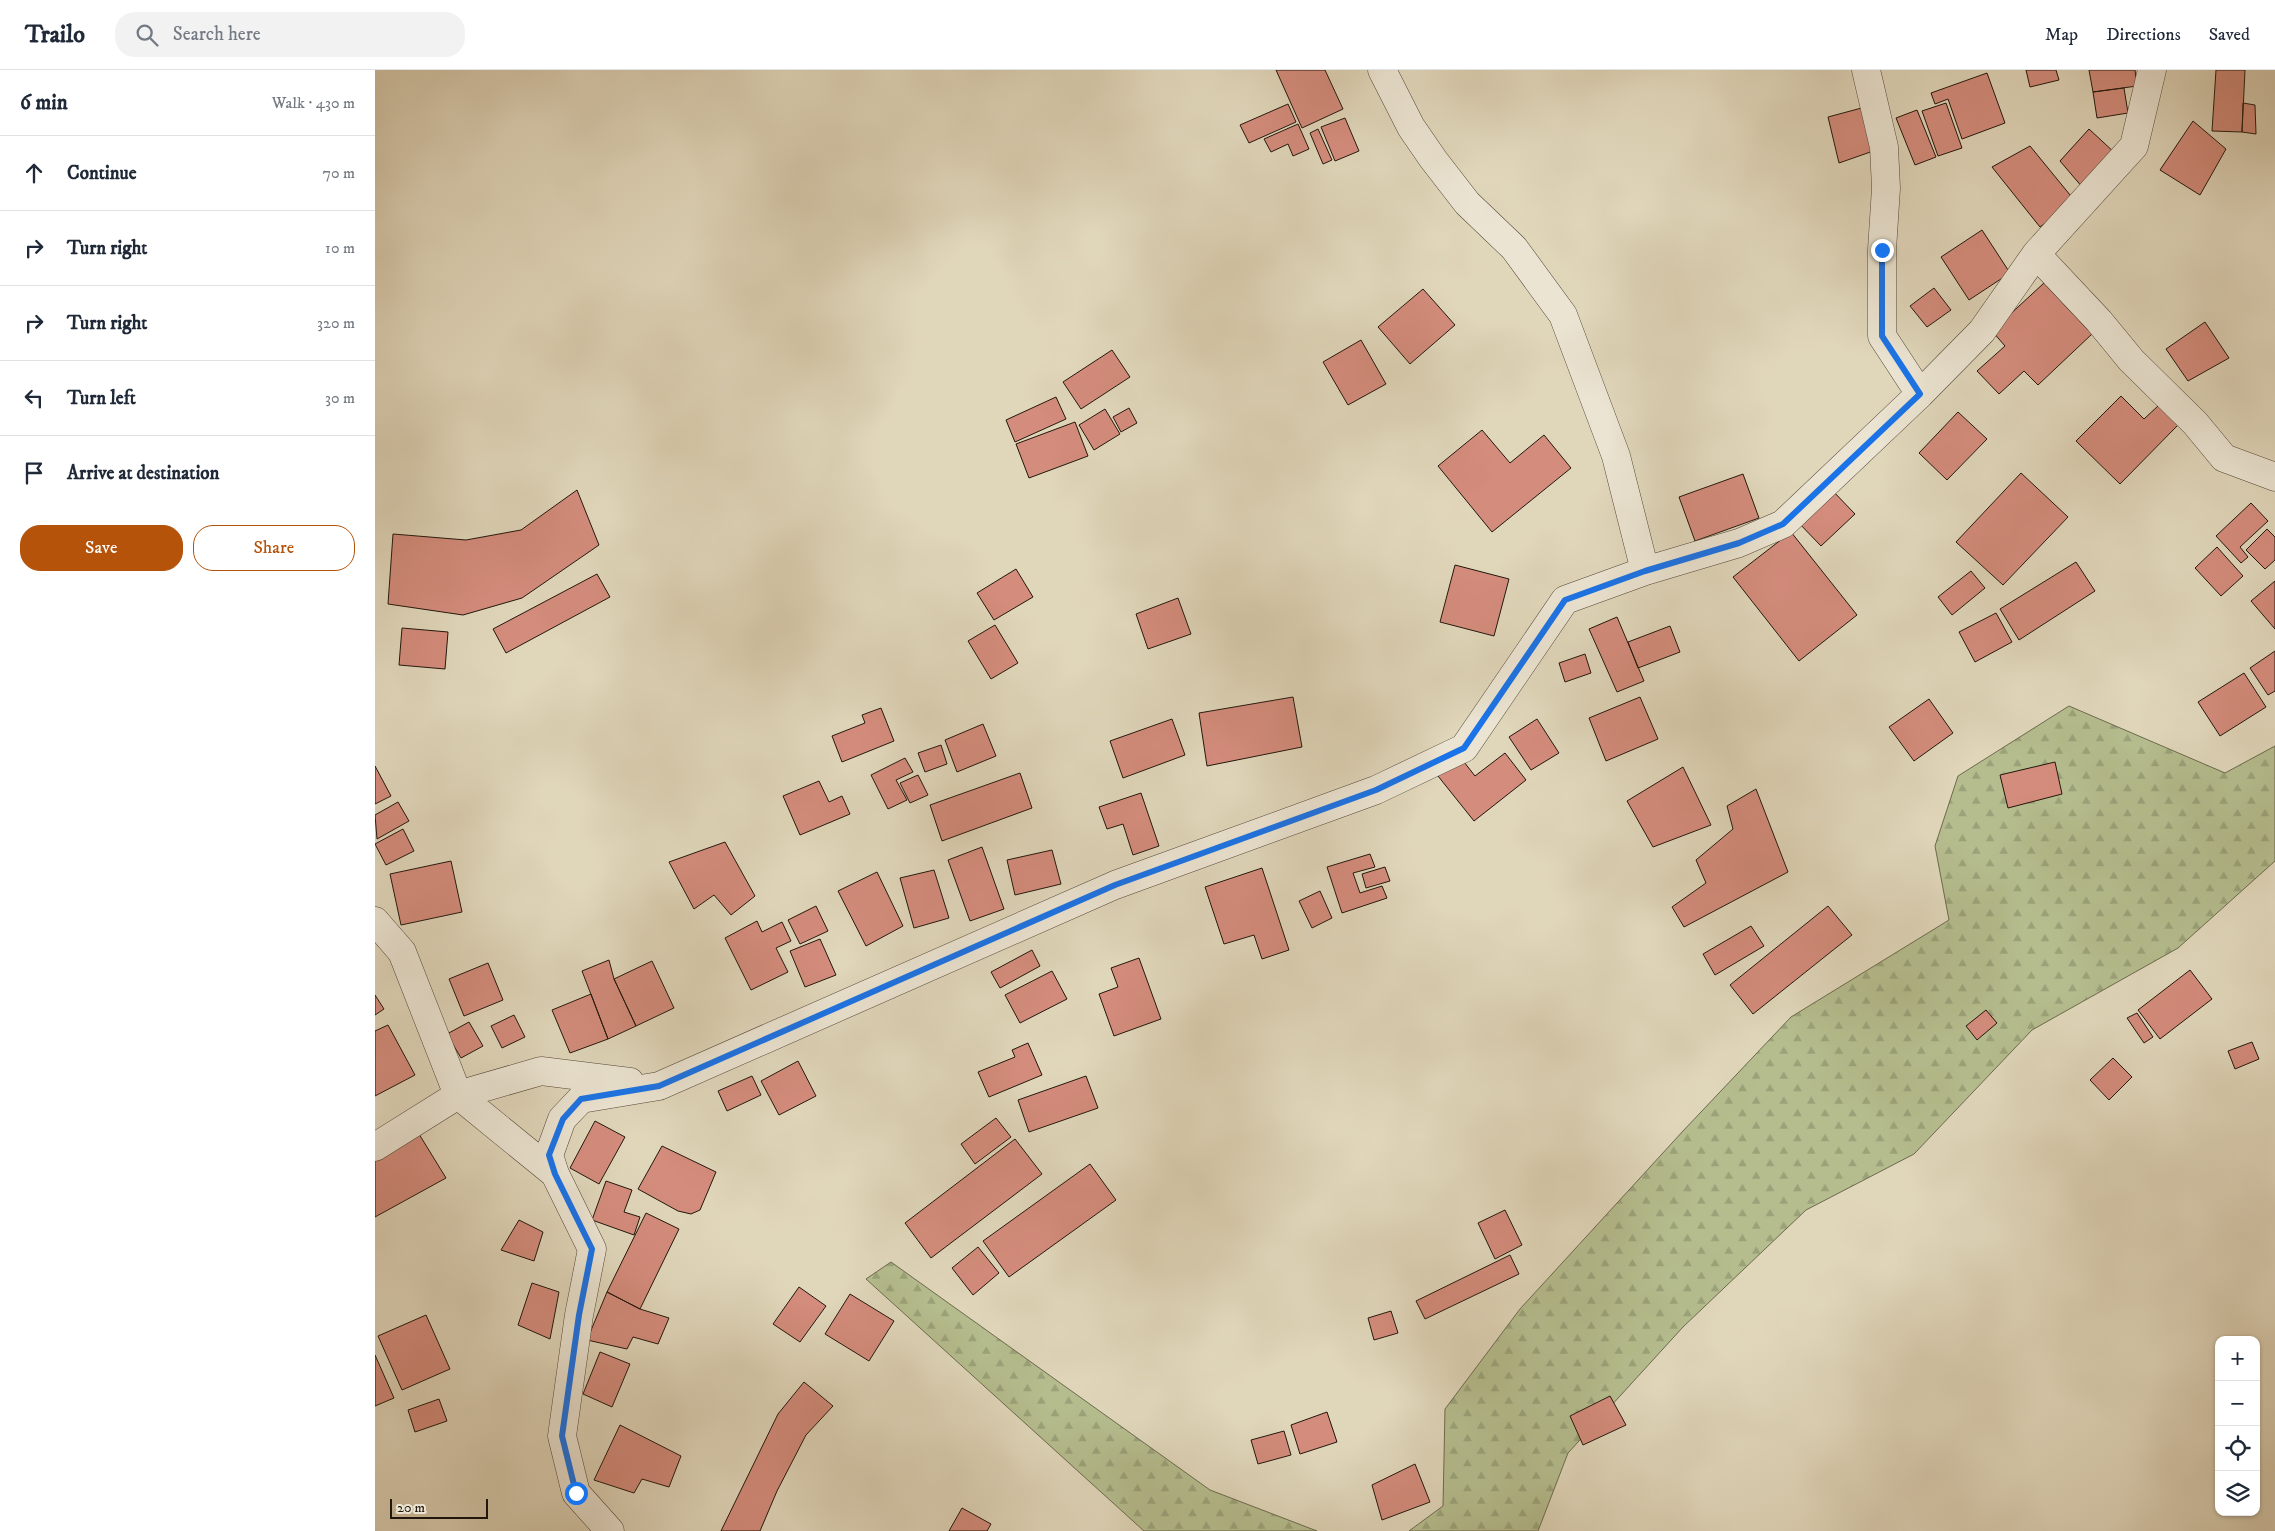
<!DOCTYPE html>
<meta charset="utf-8">
<style>
:root{--surface:#fff;--page:#f2f2f3;--text:#1f2937;--muted:#747a83;--line:#e0e1e3;--accent:#b45309}
body{margin:0;font-family:"IM FELL DW Pica",serif;background:var(--page);color:var(--text)}
.controls{position:absolute;right:15px;bottom:15px;display:grid;overflow:hidden;border-radius:10px;box-shadow:0 1px 4px #0004}
.controls button{width:45px;height:45px;display:grid;place-items:center;padding:0;border:0;border-bottom:1px solid var(--line);background:var(--surface);color:var(--text);font:25px sans-serif}
.scale{position:absolute;left:15px;bottom:12px;width:98px;box-sizing:border-box;padding-left:5px;border:2px solid #22170d;border-top:0;font-size:14px;line-height:18px;white-space:nowrap;color:#22170d;-webkit-text-stroke:4px #ebe4d2;paint-order:stroke}
.stop{position:absolute;width:15px;height:15px;margin:-11px;border:4px solid #1a73e8;border-radius:50%;background:#fff}
.stop.end{background:#1a73e8;border-color:#fff;box-shadow:0 1px 5px #0008}
.list{margin:0;padding:0;list-style:none}
h2{display:flex;justify-content:space-between;align-items:center;height:65px;margin:0;padding:0 20px;font-size:21px}
h2 small{font-size:16px;font-weight:400;color:var(--muted)}
.list li{display:grid;grid-template-columns:32px 1fr auto;gap:15px;align-items:center;box-sizing:border-box;height:75px;padding:0 20px;border-top:1px solid var(--line)}
.list b{display:block;font-size:19px;white-space:nowrap}
.list em{font-size:16px;font-style:normal;color:var(--muted)}
.actions{display:flex;gap:10px;padding:15px 20px}
.actions a{flex:1;padding:11px 0;border:1px solid var(--accent);border-radius:20px;text-align:center;font-size:18px;color:var(--accent)}
.actions .main{background:var(--accent);color:#fff}
.icon{flex:none;width:28px;height:28px;fill:none;stroke:currentColor;stroke-width:2;stroke-linecap:round;stroke-linejoin:round}
.map{position:relative;flex:none;width:1900px;height:1461px;overflow:hidden}
header{display:flex;align-items:center;gap:30px;box-sizing:border-box;height:70px;padding:0 25px;background:var(--surface);border-bottom:1px solid var(--line)}
header strong{font-size:24px}
nav{display:flex;gap:28px;margin-inline-start:auto;font-size:18px}
.search{width:350px;height:45px;background:var(--page);display:flex;align-items:center;gap:12px;box-sizing:border-box;padding:0 18px;border-radius:20px;color:var(--muted);font-size:19px}
main{display:flex}
aside{flex:1;background:var(--surface)}
.map>svg:first-child{display:block}
</style>
<header>
<strong>Trailo</strong>
<div class="search"><svg class="icon" aria-label="search" viewBox="0 0 24 24"><circle cx="10" cy="10" r="6"/><path d="M15 15l6 6"/></svg>Search here</div>
<nav><a>Map</a><a>Directions</a><a>Saved</a></nav>
</header>
<main>
<aside>
<h2>6 min<small>Walk · 430 m</small></h2>
<ul class="list">
<li><svg class="icon" aria-label="ahead" viewBox="0 0 24 24"><path d="M12 20V5M6 11l6-6 6 6"/></svg><div><b>Continue</b></div><em>70 m</em></li>
<li><svg class="icon" aria-label="right" viewBox="0 0 24 24"><path d="M7 20v-9h11M14 6l5 5-5 5"/></svg><div><b>Turn right</b></div><em>10 m</em></li>
<li><svg class="icon" aria-label="right" viewBox="0 0 24 24"><path d="M7 20v-9h11M14 6l5 5-5 5"/></svg><div><b>Turn right</b></div><em>320 m</em></li>
<li><svg class="icon" aria-label="left" viewBox="0 0 24 24"><path d="M17 20v-9H6M10 6l-5 5 5 5"/></svg><div><b>Turn left</b></div><em>30 m</em></li>
<li><svg class="icon" aria-label="arrive" viewBox="0 0 24 24"><path d="M6 21V4h12l-3 4 3 4H6"/></svg><div><b>Arrive at destination</b></div></li>
</ul>
<div class="actions"><a class="main">Save</a><a>Share</a></div>
</aside>
<div class="map">
<svg width="1900" height="1461" viewBox="0 0 1900 1461">
<defs>
<pattern id="forest-firs" width="22" height="20" patternUnits="userSpaceOnUse" patternTransform="scale(1.25)"><rect width="22" height="20" fill="#b5bd8e"/><path d="M5 1l3.5 6h-7zM16 11l3.5 6h-7z" fill="#9ba279"/></pattern>
</defs>
<rect width="100%" height="100%" fill="#e0d6ba"/>
<filter id="stains"><feTurbulence type="fractalNoise" baseFrequency=".004" numOctaves="4"/><feColorMatrix values="0 0 0 0 .2 0 0 0 0 .09 0 0 0 0 .02 0 0 0 .5 -.17"/></filter>
<radialGradient id="worn" r=".72"><stop offset=".6" stop-color="#630" stop-opacity="0"/><stop offset="1" stop-color="#630" stop-opacity=".3"/></radialGradient>
<path fill="url(#forest-firs)" stroke="#6c6a4e" d="M1694,636L1850,703L1900,676V791L1803,878L1657,960L1539,1084L1431,1140L1308,1257L1193,1383L1163,1461H1034L1068,1436L1070,1339L1145,1239L1308,1061L1416,947L1574,850L1560,776L1583,706Z
M516,1192L835,1420L942,1461H769L491,1209Z"/>
<path fill="#d48c7c" stroke="#22170d" d="M901,0H950L968,39L927,58Z
M1651,0H1681L1684,10L1655,17Z
M1714,0H1760L1762,16L1718,22Z
M1841,0H1870L1867,62L1837,61Z
M1612,3L1630,53L1587,69L1573,29L1560,34L1556,23Z
M1749,18L1753,43L1722,48L1718,22Z
M1571,33L1587,78L1563,86L1547,41Z
M1868,33L1880,35L1881,64L1867,62Z
M913,34L921,52L874,73L865,55Z
M1494,36L1504,79L1464,93L1453,47Z
M1542,40L1561,87L1540,95L1521,48Z
M970,48L984,81L960,91L946,57Z
M1818,51L1851,79L1825,125L1785,100Z
M923,54L934,79L918,86L913,74L896,82L889,69Z
M943,59L957,90L948,94L935,63Z
M1714,59L1741,84L1708,118L1685,91Z
M1655,76L1700,131L1665,157L1617,97Z
M1607,160L1635,203L1594,230L1566,187Z
M1669,213L1717,264L1663,315L1649,301L1624,324L1602,301L1630,276L1617,261Z
M1559,218L1576,240L1552,257L1535,236Z
M1048,219L1080,255L1035,294L1003,257Z
M1830,252L1854,288L1813,311L1791,279Z
M986,270L1011,314L973,335L948,292Z
M737,280L755,307L706,339L688,312Z
M1746,326L1769,349L1784,335L1803,355L1745,414L1701,371Z
M681,327L691,349L640,372L631,350Z
M754,338L762,353L746,362L738,347Z
M730,339L745,364L719,380L704,355Z
M1583,342L1612,369L1572,410L1544,383Z
M700,352L713,386L654,408L641,374Z
M1107,360L1135,393L1169,365L1196,398L1117,462L1063,396Z
M1646,403L1693,447L1628,515L1581,472Z
M1368,404L1384,448L1320,471L1304,427Z
M1455,418L1480,444L1446,476L1421,450Z
M202,420L224,475L147,528L88,545L13,534L18,464L91,470L146,460Z
M1876,433L1893,451L1865,477L1873,487L1866,493L1841,466Z
M1892,459L1900,467V490L1890,499L1871,480Z
M1416,462L1482,545L1424,591L1358,507Z
M1842,477L1868,506L1846,526L1820,498Z
M1701,492L1720,521L1644,570L1625,539Z
M1080,495L1134,509L1119,566L1065,552Z
M641,499L658,527L619,550L602,523Z
M1596,501L1610,518L1577,545L1563,527Z
M222,504L235,527L131,583L118,559Z
M1900,511V559L1876,531Z
M803,528L816,564L773,579L761,544Z
M1621,543L1637,572L1600,592L1584,562Z
M1242,547L1269,611L1242,622L1214,559Z
M620,555L643,593L616,609L593,571Z
M1295,556L1305,582L1263,598L1253,572Z
M27,558L73,562L70,599L24,595Z
M1900,581V621L1893,625L1875,598Z
M1210,584L1216,603L1190,612L1184,593Z
M1869,603L1891,637L1845,666L1823,632Z
M918,627L927,677L832,696L824,643Z
M1265,627L1283,669L1231,691L1214,648Z
M1554,629L1578,663L1539,691L1514,657Z
M506,638L519,671L467,692L457,666L490,653L487,645Z
M797,649L810,685L748,708L735,671Z
M1162,649L1184,683L1156,700L1134,667Z
M608,654L621,686L582,702L570,670Z
M566,675L572,694L550,702L543,683Z
M1082,683L1100,706L1130,683L1151,710L1099,751L1059,701Z
M530,688L538,702L521,710L532,730L513,739L496,705Z
M1680,692L1687,724L1633,738L1625,705Z
M0,696L16,726L0,734Z
M1308,697L1336,755L1278,777L1252,731Z
M645,703L657,738L567,771L555,735Z
M543,705L553,725L535,733L525,713Z
M444,711L454,732L467,726L475,744L425,765L408,726Z
M1381,719L1413,802L1309,857L1297,837L1331,813L1321,790L1358,759L1352,736Z
M766,723L784,776L758,785L748,754L732,759L724,737Z
M23,732L34,751L2,769L0,745Z
M28,759L39,781L11,795L0,774Z
M350,772L380,826L356,845L339,825L319,839L294,792Z
M607,777L629,839L595,851L573,790Z
M677,780L686,814L640,825L632,790Z
M995,784L1000,797L978,803L985,823L1007,816L1012,828L967,843L952,797Z
M76,791L87,842L26,855L15,804Z
M1010,797L1015,811L991,818L987,804Z
M887,798L914,880L887,889L879,865L849,874L830,817Z
M559,800L574,848L539,858L525,808Z
M502,802L528,856L491,876L463,821Z
M945,821L957,848L937,858L924,831Z
M441,836L453,861L425,874L413,850Z
M1453,836L1477,865L1378,944L1355,915Z
M382,851L387,862L407,852L416,871L401,878L413,902L376,920L350,868Z
M1376,856L1389,876L1340,905L1328,884Z
M445,869L461,905L430,917L415,881Z
M657,880L665,896L625,918L616,902Z
M764,888L786,949L739,966L724,924L743,917L736,898Z
M234,890L239,909L261,956L233,969L207,901Z
M277,891L299,938L261,956L239,909Z
M113,893L128,930L89,946L74,909Z
M1815,900L1837,929L1785,969L1763,940Z
M677,901L692,929L645,953L630,925Z
M216,924L233,969L195,983L177,940Z
M0,925L9,939L0,945Z
M1611,940L1622,953L1602,970L1591,956Z
M1762,943L1778,967L1769,973L1752,948Z
M139,945L150,967L127,978L116,956Z
M94,952L108,976L86,988L72,964Z
M13,955L40,1005L0,1026V961Z
M1877,972L1884,989L1860,999L1853,981Z
M653,973L667,1005L614,1027L603,1002L640,987L637,980Z
M1738,988L1757,1007L1734,1030L1715,1010Z
M423,991L441,1026L404,1045L386,1011Z
M377,1006L386,1025L352,1041L343,1021Z
M711,1006L723,1038L654,1062L643,1030Z
M621,1048L636,1067L600,1094L586,1074Z
M220,1051L250,1067L224,1114L195,1098Z
M44,1064L71,1108L0,1147V1090Z
M640,1069L667,1104L556,1188L530,1153Z
M287,1076L341,1102L325,1140L316,1144L303,1141L263,1119Z
M715,1094L741,1130L634,1207L608,1171Z
M231,1111L257,1120L249,1142L265,1147L259,1165L217,1150Z
M1130,1140L1147,1175L1120,1189L1103,1153Z
M271,1143L304,1159L265,1239L232,1222Z
M144,1150L168,1162L159,1191L126,1180Z
M603,1177L624,1203L598,1225L577,1198Z
M1135,1185L1144,1204L1050,1249L1041,1231Z
M157,1213L184,1222L175,1269L143,1255Z
M424,1217L451,1236L425,1272L398,1254Z
M232,1222L265,1239L294,1248L283,1274L258,1267L252,1279L212,1270Z
M475,1224L519,1251L494,1291L450,1264Z
M1016,1241L1023,1263L999,1270L993,1248Z
M51,1245L75,1299L27,1320L3,1266Z
M225,1282L255,1294L237,1337L208,1324Z
M0,1285L19,1328L0,1336Z
M429,1312L458,1336L431,1365L402,1421L385,1461H346L403,1344Z
M1235,1326L1251,1355L1208,1375L1195,1346Z
M64,1329L72,1351L40,1362L33,1340Z
M952,1342L962,1372L925,1384L916,1355Z
M245,1355L306,1386L294,1417L267,1409L259,1423L219,1410Z
M909,1361L916,1385L883,1394L876,1370Z
M1040,1394L1055,1432L1007,1450L997,1415Z
M587,1438L616,1454L612,1461H574Z"/>
<g fill="none" stroke-linecap="round" stroke-linejoin="round">
<defs>
<path id="street" d="M1007,0L1036,57L1058,89L1092,133L1139,178L1188,245L1241,386L1270,501
M1491,0L1509,77L1511,118L1507,180V266L1545,324
M1661,184L1724,251L1756,290L1820,353L1849,388L1900,407
M0,851L27,882L83,1025L180,1104
M0,1077L83,1025L166,1001L255,1012
M235,1461L201,1423L187,1366L204,1245L217,1179L180,1104L174,1085L187,1049L206,1029L284,1016L740,815L1001,720L1089,678L1190,530L1270,501L1364,473L1408,454L1545,324L1607,261L1661,184L1759,76L1777,0"/>
</defs>
<use href="#street" stroke="#524738" stroke-width="29"/>
<use href="#street" stroke="#ebe4d2" stroke-width="28"/>
</g>
<g fill="none" stroke-linecap="round" stroke-linejoin="round">
<path stroke="#1a73e8" stroke-width="6" d="M201,1423L187,1366L204,1245L217,1179L180,1104L174,1085L188,1049L206,1029L284,1016L740,815L1001,720L1089,678L1190,530L1270,501L1364,473L1408,454L1545,324L1507,266V180"/>
</g>
<rect width="100%" height="100%" filter="url(#stains)"/>
<rect width="100%" height="100%" fill="url(#worn)"/>
</svg>
<div class="controls">
<button>+</button>
<button>−</button>
<button><svg class="icon" aria-label="locate" viewBox="0 0 24 24"><circle cx="12" cy="12" r="6"/><path d="M12 2v4M12 18v4M2 12h4M18 12h4"/></svg></button>
<button><svg class="icon" aria-label="layers" viewBox="0 0 24 24"><path d="M12 4l9 5-9 5-9-5zM3 14l9 5 9-5"/></svg></button>
</div>
<div class="scale">20 m</div>
<div class="stop" style="left:201px;top:1423px"></div>
<div class="stop end" style="left:1507px;top:180px"></div>
</div>
</main>
